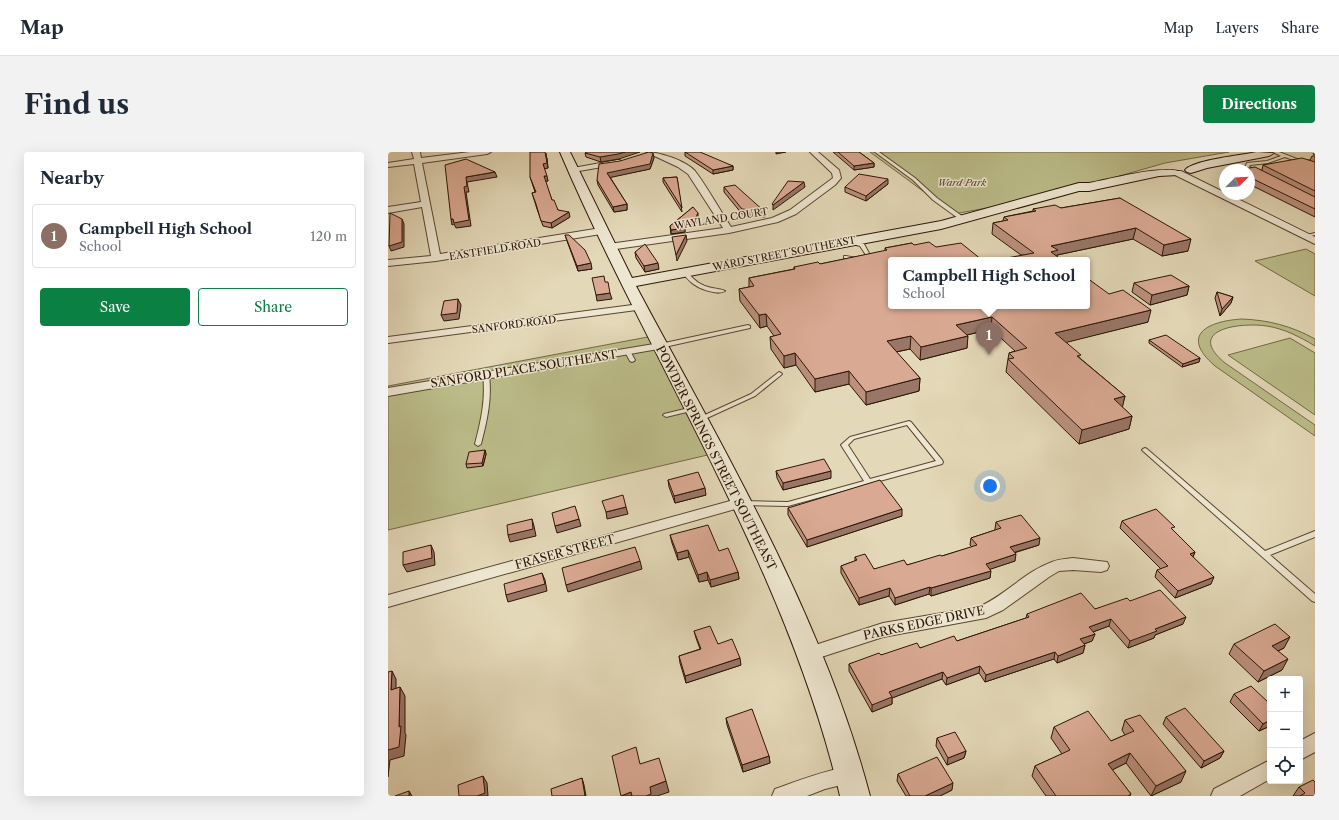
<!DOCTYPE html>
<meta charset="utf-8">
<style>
:root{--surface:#fff;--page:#f2f2f3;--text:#1f2937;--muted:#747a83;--line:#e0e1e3;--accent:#0b8043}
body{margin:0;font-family:"Libre Caslon Text",serif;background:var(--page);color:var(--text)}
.controls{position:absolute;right:12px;bottom:12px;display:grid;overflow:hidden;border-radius:4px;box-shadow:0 4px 16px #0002}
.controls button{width:36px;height:36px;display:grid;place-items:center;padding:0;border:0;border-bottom:1px solid var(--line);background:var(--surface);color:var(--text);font:20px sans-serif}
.compass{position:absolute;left:831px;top:12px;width:36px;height:36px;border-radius:50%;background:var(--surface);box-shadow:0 4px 16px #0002;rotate:66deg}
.you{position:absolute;left:602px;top:334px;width:14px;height:14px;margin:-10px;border:3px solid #fff;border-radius:50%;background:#1a73e8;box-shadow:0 0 0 6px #1a73e833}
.badge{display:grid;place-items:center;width:26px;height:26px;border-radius:50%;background:var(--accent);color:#fff;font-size:13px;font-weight:700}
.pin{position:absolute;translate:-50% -33px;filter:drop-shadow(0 1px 2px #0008)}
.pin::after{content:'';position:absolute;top:21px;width:14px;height:12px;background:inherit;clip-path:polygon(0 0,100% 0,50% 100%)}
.popup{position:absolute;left:500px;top:105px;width:202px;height:52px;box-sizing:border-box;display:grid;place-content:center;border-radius:4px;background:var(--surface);filter:drop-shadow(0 1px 3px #0005);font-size:13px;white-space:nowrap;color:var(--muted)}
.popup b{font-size:15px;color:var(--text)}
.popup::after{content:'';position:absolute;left:50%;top:100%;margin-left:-8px;border:8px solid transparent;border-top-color:var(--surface)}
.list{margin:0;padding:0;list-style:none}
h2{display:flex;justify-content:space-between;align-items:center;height:52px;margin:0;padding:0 16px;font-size:17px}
h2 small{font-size:13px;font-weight:400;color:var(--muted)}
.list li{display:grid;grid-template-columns:26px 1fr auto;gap:12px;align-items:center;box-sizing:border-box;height:64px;margin:0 8px 8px;padding:0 8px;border:1px solid var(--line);border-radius:4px}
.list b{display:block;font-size:15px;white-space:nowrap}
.list p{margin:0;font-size:13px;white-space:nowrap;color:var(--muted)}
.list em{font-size:13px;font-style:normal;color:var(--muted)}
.actions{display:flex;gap:8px;padding:12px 16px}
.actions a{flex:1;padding:9px 0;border:1px solid var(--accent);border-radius:4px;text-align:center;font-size:14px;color:var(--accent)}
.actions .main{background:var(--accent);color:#fff}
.icon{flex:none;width:22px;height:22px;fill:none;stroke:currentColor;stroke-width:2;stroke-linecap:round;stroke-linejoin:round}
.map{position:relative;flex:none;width:927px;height:644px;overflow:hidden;border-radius:4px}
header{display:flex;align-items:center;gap:24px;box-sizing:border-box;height:56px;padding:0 20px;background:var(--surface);border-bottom:1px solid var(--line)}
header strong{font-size:19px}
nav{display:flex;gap:22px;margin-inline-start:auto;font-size:14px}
.intro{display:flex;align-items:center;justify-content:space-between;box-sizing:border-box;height:96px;padding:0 24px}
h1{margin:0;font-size:28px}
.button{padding:10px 18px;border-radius:4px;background:var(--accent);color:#fff;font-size:14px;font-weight:700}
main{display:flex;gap:24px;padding:0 24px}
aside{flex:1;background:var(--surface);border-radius:4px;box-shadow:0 4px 16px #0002}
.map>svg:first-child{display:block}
</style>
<header>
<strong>Map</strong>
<nav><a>Map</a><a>Layers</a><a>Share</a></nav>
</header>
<div class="intro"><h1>Find us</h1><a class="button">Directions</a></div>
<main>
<aside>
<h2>Nearby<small></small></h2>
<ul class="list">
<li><span class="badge" style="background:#8d6e63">1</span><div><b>Campbell High School</b><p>School</p></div><em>120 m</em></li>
</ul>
<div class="actions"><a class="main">Save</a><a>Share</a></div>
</aside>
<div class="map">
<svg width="927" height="644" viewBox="0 0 927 644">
<rect width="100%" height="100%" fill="#e3d8b7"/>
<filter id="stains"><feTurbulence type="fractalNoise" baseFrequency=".005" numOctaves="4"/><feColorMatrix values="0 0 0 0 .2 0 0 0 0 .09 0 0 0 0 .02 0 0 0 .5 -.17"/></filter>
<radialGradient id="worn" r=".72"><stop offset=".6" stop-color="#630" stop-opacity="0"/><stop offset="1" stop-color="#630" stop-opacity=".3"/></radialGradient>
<path fill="#bbbc89" stroke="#746847" d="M482,0H841L777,11L658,45L566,62Z
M918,97L927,102V144L867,109Z
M854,167C880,168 904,174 927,187V194C912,185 897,177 879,174C853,170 796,177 837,211L927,273V284L827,214C791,183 820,169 854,167Z
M265,184L328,301L0,378V234Z
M902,186L927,201V263L840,203Z"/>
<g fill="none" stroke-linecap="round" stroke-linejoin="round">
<defs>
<path id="lane" d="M487,0H491L527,26L549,46L578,67V69H574L545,48L525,28Z
M885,0H891L927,14V16L897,5L880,11L862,13L861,15L869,19V21H867L857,15L859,11L879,9L893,4Z
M927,81V83L917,85L915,84Z
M461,89L476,92L482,103L480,107L471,109L456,106V104H458C465,105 472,109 478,103L472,94L461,91Z
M295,119H299C305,128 313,134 324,136C329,137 333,137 337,139C329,144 309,136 303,130C299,127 297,124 295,120Z
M360,173L362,174V176L272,196L269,194L272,192Z
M240,198L242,199L247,208L246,209L244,210L242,209L237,200Z
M391,220L393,221L394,222L393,223L367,244L319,266L311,269L308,267L363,242Z
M98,221L101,223C104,247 99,269 93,292L90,294L87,292C93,269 98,247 95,223Z
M305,255L307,256L308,257L307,258L278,265L275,263L276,262Z
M521,269L523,270L554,308L555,310L554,312L400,354L355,353L351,351L355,349L400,350L476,329L453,293L454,292L462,285ZM519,273L548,309L482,327L460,293L466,287Z
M757,296L759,297L877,399L927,379V385L882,403L927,442V450L924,449L755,299L754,298L755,297Z"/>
<path id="street" d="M24,0H32L33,6L82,0H103L99,2L34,11L52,102L213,76L218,79L213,82L48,109L0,114V108L43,104L34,55L0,61V55L33,50L26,12L0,15V11L26,7Z
M258,0C272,0 298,9 307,19C320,36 331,57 343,75L384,66L402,58L441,29L445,26L444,21L422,0H430L451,18L453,26L447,33L408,62L390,70L341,81L221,98L218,97L216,95L218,93L221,92L335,76L300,22L290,15Z
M229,8H232V12L185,20L181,18L185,16Z
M787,19H793L927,85V92L787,23Z
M252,152L256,153L257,155L256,157L0,191V185Z
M272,191L276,192L278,194L276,196L0,244V236Z
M353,346L358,348L360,351L358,354L0,455V443Z
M685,406L719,410L721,414L719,418L713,420L685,418L671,419L661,425L615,458L598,466L495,485L421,509L415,507L412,502L415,497L495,471L590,455C617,444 636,420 664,410C670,407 678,407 685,406Z
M927,581V600L912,608V589Z
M882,608V627L852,644H823L826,637Z
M462,614L469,617L472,623L469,629L437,637L419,644H384L387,637C412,628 436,619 462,614Z"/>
<path id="secondary" d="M172,0H182L244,126L553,69L691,31H701C723,27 770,14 790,19L792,21L790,23L771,24L701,39H691L553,77L248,134C336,299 434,462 482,644H452C398,414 264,215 172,0Z
M869,0L886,1L881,4L819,16L803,21L799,20L797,18C805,8 855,3 869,0Z"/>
</defs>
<use href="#lane" stroke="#5a4632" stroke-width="2"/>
<use href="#street" stroke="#5a4632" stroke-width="2"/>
<use href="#secondary" stroke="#2c1505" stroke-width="2"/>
<use href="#lane" fill="#ede6d0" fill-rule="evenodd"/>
<use href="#street" fill="#ede6d0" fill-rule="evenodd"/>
<use href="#secondary" fill="#ede6d0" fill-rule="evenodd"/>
</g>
<path fill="#bb917e" stroke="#2c1505" d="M297,0L345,14V18L325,22L297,4Z
M445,0H471L486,11V15L466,18Z
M926,0H927V3L925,2Z
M197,1L231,7L213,10L198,5Z
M924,4H927V65L861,32V18H874L875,13L922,8Z
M159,6L160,16L156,17L160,29H157L164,48L170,58L182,65L164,76L155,74L149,57L144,41L147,40L142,25Z
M266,6L262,17L222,25L239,52V58L226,60L210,33L209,28Z
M289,25L294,60L275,30V26Z
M500,32L478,49L457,40V35Z
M336,35L377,60V65L354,62L336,40Z
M732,46L800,99L774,104L745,87L669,103V104L633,103L604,82L605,71L615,69L616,65L645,59V57L673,56Z
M305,55L310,65L307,73L296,72L297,80L283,82L282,74Z
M177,83L204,117L190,119L179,89Z
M524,91L503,108L760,170L678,190L693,207L737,244L734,255L744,264L741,277L691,292L618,220L620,207L621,201L627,199L603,177L579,183V196L532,208L522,197L508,200L532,226L531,239L478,253L461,232L427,240L408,213L396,216L383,197L382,185L386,184L379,174L372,176L352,149L351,137L361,135V126L406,117V115L432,112L497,99V96Z
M247,100L271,117L257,120L248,106Z
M746,131L801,134L799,143L762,153L744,140Z
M829,140L845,145L843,151L832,164L827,146Z
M761,188L812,206L811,210L794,215L761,191Z
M97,298L98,302L95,314L79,316L78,312Z
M388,319L443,326L395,338L389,326Z
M280,328L318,343L287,351L281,335Z
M400,356L514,364L419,395L400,363Z
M734,369L785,379L807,400L805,405L823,432L787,446L767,425L769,418L773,417L732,376Z
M608,370L651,393L626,401L627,409L602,417V426L543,444L541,442L507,453L501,444L471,453L453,421V414L467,409V405L486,417L519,413L554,404L584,395L582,393L583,386L607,378V377Z
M282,383L331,399L350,420L351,427L323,435L320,428L311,430L301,405L290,408L284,391Z
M742,449L795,472L767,483L766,486L740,496L721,474L705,480L707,482L704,489L696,492L697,493L695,501L669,511L666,507L597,530L591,521L558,533L554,527L504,546V552L484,560L461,519V512L493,503L569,489L638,466L639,462L707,457Z
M306,479L330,492L353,513L298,531L292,511L291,504L312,497L308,486Z
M846,492L896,496L890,499L894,518L870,530L841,502Z
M846,542L882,574L871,579L842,550Z
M778,565L836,599L832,606L813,616L775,572Z
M338,566L381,604L382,611L355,620L339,573Z
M737,568L793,630L763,644L738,611L724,618L743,642L742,644H658L644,624L647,614L674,602L663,586L666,575L723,589L737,583L734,578Z
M549,586L578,599L576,606L559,613L548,594Z
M510,622L564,638L552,644H518L509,629Z
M911,635L927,644H905Z"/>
<path fill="#997667" stroke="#2c1505" d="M237,0H252L231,7L213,10L212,5Z
M388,0H398L388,2Z
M158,1L160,16L156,17L155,12Z
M265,1L266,6L262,17L220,26L219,21Z
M486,11V15L466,18V14Z
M345,14V18L325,22V18Z
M107,20L109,25L79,30L81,40H78L83,74L68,76L66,72L64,73L63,67H65L76,35L78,25Z
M156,24H159L160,29H157Z
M500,27V32L478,49V44Z
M416,30L417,35L385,58V53Z
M239,52V58L226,60L225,55Z
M181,60L182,65L164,76L163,71Z
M310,61V65L307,73L306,69Z
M14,67L16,72V95L3,99L1,94Z
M297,76V80L283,82V78Z
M748,76L745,87L669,103L668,108H661L663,94Z
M298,83L299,89L289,109L288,103Z
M803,87L800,99L774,104L776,93Z
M203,111L204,117L190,119L189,114Z
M270,111L271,117L257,120L256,114Z
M801,134L799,143L762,153L764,143Z
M222,141L224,147L209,149L208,143Z
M845,145L843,151L832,164L834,157Z
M70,147L73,153L71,167L56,169L53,163Z
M763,158L760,170L664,194L667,181Z
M378,162L379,174L372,176L371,163Z
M604,165L603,177L567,186L568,173Z
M523,184L522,197L498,202L499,189Z
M580,184L579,196L532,208L533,195Z
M407,201L408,213L396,216V204Z
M812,206L811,210L794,215L795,212Z
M461,219V232L427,240V227Z
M532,226L531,239L478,253V240Z
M737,244L734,257L726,247Z
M744,264L741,277L691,292L694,278Z
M97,298L98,302L95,314L94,311Z
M443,319V326L395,338V331Z
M317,336L318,343L287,351L286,344Z
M238,355L240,362L219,367L218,360Z
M514,357V364L419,395V388Z
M144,367L146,374L148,384L122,390L120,383Z
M191,367L193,374L169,381L167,374Z
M652,386L651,393L621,402L622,395Z
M43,393L46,400L47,413L19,420L15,413Z
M300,398L301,405L290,408L289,401Z
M807,400L804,407L802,402Z
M628,402L627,409L597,419L598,412Z
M252,409L254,417L180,440L178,433Z
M603,419L602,426L543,444V436Z
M319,420L320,428L311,430L310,423Z
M350,420L351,427L323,435L322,428Z
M154,421L157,428L159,439L120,450L118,443Z
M826,425L823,432L787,446L790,439Z
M542,435L541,442L507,453V446Z
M502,436L501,444L471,453V446Z
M798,465L795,472L767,483L766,486L740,496L742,489L767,477Z
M723,467L721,474L699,482L701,475Z
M707,482L704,489L690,494L692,487Z
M902,485L896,496L879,504L884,494Z
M697,493L695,501L669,511L670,504Z
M667,500L666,507L597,530L598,523Z
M352,506L353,513L298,531L297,524Z
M900,507L894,518L870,530L876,519Z
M592,514L591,521L558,533L559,526Z
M4,519L8,527V546L3,538Z
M555,520L554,527L504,546V552L484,560V553L501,540Z
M12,535L17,544V581L18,583L16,604L2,608L0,625V598L11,575Z
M882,568V574L871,579L875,572Z
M578,599L576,606L559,613L560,606Z
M836,599L832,606L813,616L816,609Z
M742,601L738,611L716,622L720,612Z
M381,604L382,611L355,620L354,613Z
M798,619L793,630L763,644L768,634Z
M95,624L99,631L100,644H89Z
M194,626L196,633L198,644H197Z
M278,629L281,640L269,644H258L262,635Z
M565,631L564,638L552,644H537Z
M21,639L24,644H21Z
M243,640L244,644H233Z"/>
<path fill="#daa993" stroke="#2c1505" d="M142,0H157L159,11L155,12L159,24H156L164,48H166L170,58L181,60L163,71L153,69L148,52L144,41L148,40L142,25Z
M199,0H237L230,2L212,5L197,1Z
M261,0L265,1L262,12L219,21L239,52L225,55L209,28L211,12L232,9Z
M297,0H312L345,14L325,18Z
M450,0H471L486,11L466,14Z
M914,6L927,10V39L875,13Z
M78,7L107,20L78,25L79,34L76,35L81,68L66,71L65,67H63L57,13Z
M867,15L927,45V57L861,25V18H849Z
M471,22L500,27L478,44L457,35Z
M289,25L294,56L275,26Z
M400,29L416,30L385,53L384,52Z
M347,33L377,60L354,57L336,35Z
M732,46L803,87L776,93L748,76L663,94L670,98L663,100L674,108H608L646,101L605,71L620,68L616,65L648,59L645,57L667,53L673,56Z
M305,55L310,61L306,69L295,68L297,76L283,78L282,74Z
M2,61L14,67V90L1,94Z
M177,83H181L197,98L203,111L189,114Z
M298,83L288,103L284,85Z
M541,90L548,95L573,91L594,108H503V154H699V126L721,142L735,138L763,158L667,181L693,203L689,204L737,244L726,247L744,264L694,278L620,207L626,206L621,201L639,196L604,165L568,173L580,184L533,195L523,184L499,189L532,226L478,240L461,219L427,227L407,201L396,204L382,185L393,182L378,162L371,163L351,137L366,134L361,126L407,117L406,115L430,110L432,112L499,98L497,96L524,91L526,93Z
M257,92L270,111L256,114L247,100Z
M783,123L801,134L764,143L746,131Z
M216,124L217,130H220L222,141L208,143L204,126Z
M829,140L845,145L834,157Z
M70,147L69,161L53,163L56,149Z
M778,183L812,206L795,212L761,188Z
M97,298L94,311L78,312L81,300Z
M436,307L443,319L395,331L388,319Z
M310,320L317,336L286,344L280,328Z
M492,328L514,357L419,388L400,356Z
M235,343L238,355L218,360L214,349Z
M187,354L191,367L167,374L164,361Z
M768,357L787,375L783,376L807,400L802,402L826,425L790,439L769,418L780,414L734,369Z
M633,363L652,386L622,395L628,402L598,412L603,419L543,436L542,435L507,446L502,436L471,446L453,414L469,408L467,405L477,402L486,417L516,408L519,413L552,403L554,404L589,393L583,386L613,376L608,370Z
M144,367L145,377L120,383L119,373Z
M320,373L331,399L340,396L350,420L322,428L319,420L310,423L300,398L289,401L282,383Z
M43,393L44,406L15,413V400Z
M247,395L252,409L178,433L174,416Z
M154,421L157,432L118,443L116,432Z
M772,438L798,465L767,477L769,479L742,489L723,467L701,475L707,482L692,487L697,493L670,504L667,500L598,523L592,514L559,526L555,520L501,540L504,545L484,553L461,512L491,501L493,503L529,491L532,496L566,484L569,489L641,465L639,462L693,441L707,457L739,446L742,449Z
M887,472L902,485L884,494L900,507L876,519L846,492Z
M322,474L330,492L344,487L352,506L297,524L291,504L313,497L306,479Z
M4,519L3,538L12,535L11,575L13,574L11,595L0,598V520Z
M863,534L882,552V568L875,572L846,542Z
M797,556L836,599L816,609L778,565Z
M364,557L381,604L354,613L338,566Z
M700,559L723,589L746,579L737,568L752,563L798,619L768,634L742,601L720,612L743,642L740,644H668L647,614L682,598L666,575Z
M567,580L578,599L560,606L549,586Z
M248,595L252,612L271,606L278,629L262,635L263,642L258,644H244L243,640L233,644L224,604Z
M549,605L565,631L537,644H522L510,622Z
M95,624L97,641L89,644H71L70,633Z
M194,626L197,644H164L163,637Z
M925,628L927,630V644H912L917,641L911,635Z
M21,639V644H7Z"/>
<g text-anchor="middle" stroke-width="3" stroke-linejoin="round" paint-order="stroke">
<g font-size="10" font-style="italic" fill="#57472d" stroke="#ede6d0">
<text x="574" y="34">Ward Park</text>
</g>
<g font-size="10" fill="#2c1505" stroke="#ede6d0">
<text transform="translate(333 66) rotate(-9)" y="4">WAYLAND COURT</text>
<text transform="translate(107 97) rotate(-9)" y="4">EASTFIELD ROAD</text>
<text transform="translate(396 101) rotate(-11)" y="4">WARD STREET SOUTHEAST</text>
<text transform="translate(126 172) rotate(-7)" y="4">SANFORD ROAD</text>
</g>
<g font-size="12" fill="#2c1505" stroke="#ede6d0">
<text transform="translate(136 217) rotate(-9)" y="4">SANFORD PLACE SOUTHEAST</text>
<text transform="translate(328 306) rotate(63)" y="4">POWDER SPRINGS STREET SOUTHEAST</text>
<text transform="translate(177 400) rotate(-15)" y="4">FRASER STREET</text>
<text transform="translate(536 471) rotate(-12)" y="4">PARKS EDGE DRIVE</text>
</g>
</g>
<rect width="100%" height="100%" filter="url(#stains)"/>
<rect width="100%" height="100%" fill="url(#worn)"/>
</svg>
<div class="controls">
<button>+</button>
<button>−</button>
<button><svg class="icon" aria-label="locate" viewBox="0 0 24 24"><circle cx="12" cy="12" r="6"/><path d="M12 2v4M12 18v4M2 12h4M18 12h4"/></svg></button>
</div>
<svg class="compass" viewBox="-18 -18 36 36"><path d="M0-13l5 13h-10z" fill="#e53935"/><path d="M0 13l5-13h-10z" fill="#747a83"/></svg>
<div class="you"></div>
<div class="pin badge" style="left:601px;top:203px;background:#8d6e63">1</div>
<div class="popup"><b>Campbell High School</b>School</div>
</div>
</main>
